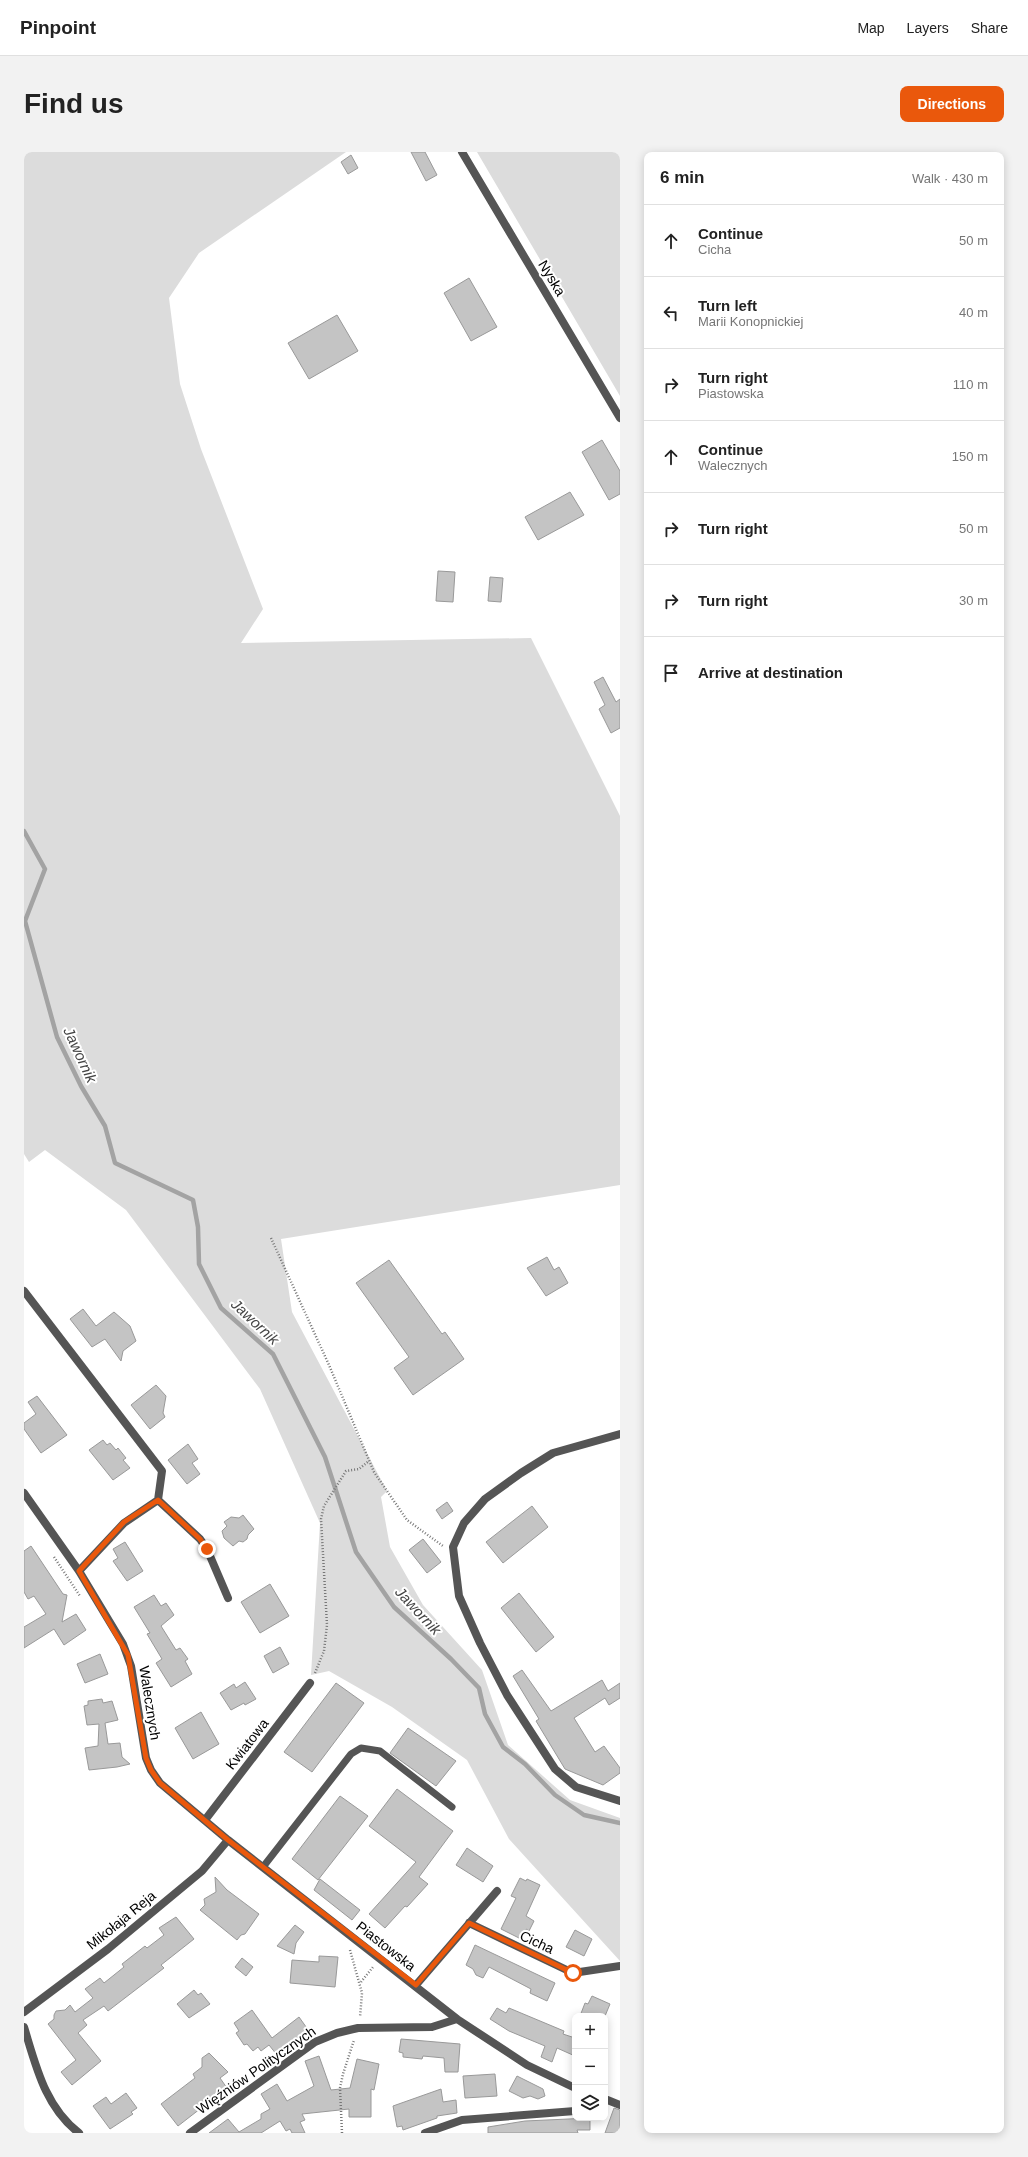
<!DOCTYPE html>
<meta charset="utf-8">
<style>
:root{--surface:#fff;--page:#f2f2f2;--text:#222;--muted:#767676;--line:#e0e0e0;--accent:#ea580c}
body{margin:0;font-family:Arial,sans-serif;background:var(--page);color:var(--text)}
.controls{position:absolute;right:12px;bottom:12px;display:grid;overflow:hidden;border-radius:8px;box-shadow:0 2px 10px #0003}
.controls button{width:36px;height:36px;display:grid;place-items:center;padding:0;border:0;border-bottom:1px solid var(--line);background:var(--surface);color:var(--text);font:20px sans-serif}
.stop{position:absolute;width:12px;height:12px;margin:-9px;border:3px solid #ea580c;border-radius:50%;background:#fff}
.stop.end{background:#ea580c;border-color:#fff;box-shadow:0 1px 4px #0008}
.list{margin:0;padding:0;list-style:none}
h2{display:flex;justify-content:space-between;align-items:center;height:52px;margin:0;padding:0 16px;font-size:17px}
h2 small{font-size:13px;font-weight:400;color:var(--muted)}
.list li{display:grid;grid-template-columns:26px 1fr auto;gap:12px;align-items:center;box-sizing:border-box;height:72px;padding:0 16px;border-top:1px solid var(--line)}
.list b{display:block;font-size:15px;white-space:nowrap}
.list p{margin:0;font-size:13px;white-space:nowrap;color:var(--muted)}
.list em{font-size:13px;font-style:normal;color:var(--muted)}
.icon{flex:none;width:22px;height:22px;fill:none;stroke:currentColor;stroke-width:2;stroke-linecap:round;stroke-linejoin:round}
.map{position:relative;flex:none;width:596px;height:1981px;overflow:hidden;border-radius:8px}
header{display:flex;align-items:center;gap:24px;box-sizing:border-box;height:56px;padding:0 20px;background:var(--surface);border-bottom:1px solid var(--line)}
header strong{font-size:19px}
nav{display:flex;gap:22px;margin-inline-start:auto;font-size:14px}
.intro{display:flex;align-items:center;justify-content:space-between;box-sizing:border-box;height:96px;padding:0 24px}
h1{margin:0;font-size:28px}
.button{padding:10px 18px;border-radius:8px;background:var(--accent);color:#fff;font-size:14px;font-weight:700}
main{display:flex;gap:24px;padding:0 24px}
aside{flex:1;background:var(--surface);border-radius:8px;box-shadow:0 2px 10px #0003}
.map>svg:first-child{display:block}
</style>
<header>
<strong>Pinpoint</strong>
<nav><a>Map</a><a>Layers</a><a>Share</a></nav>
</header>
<div class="intro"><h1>Find us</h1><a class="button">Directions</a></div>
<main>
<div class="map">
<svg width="596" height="1981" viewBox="0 0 596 1981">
<rect width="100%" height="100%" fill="#fff"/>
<path fill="#dcdcdc" d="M0,0H322L175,101L145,146L156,232L177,297L239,457L217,491L507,486L596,664V1033L257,1087L268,1160L363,1339L357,1345L366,1395L399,1453L458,1518L484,1593L546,1648L596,1666V1809L485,1687L443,1608L368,1555L305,1519L287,1523L296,1371L236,1237L102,1058L21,998L5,1010L0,1002Z
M453,0H596V244Z"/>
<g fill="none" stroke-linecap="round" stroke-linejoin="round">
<path stroke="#a3a3a3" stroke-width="4.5" d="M0,679L21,717L1,769L33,885L57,934L81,974L91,1011L169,1048L174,1075L175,1112L197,1156L249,1202L301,1305L332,1400L370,1455L427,1507L455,1536L461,1562L479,1595L501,1612L531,1643L560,1663L596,1671"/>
</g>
<path fill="#c4c4c4" stroke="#999" d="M387,0H401L413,23L402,29Z
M327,3L334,16L324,22L317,10Z
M445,126L473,175L447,189L420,141Z
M313,163L334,199L285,227L264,191Z
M578,288L596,319V342L585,348L558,300Z
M546,340L560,363L514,388L501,365Z
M414,419L431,420L429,450L412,449Z
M466,425L479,426L477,450L464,449Z
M579,525L592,550L596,547V576L587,581L575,557L581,553L570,530Z
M523,1105L530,1118L535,1115L544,1131L522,1144L503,1116Z
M365,1108L418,1182L421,1180L440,1207L389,1243L370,1216L385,1205L332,1131Z
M59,1157L72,1174L90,1160L106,1174L112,1189L99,1199L97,1209L81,1187L68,1195L46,1167Z
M132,1233L142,1244L139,1261L141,1265L126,1277L107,1253Z
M13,1244L43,1283L17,1301L0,1277V1271L12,1262L4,1250Z
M79,1288L83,1293L86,1291L92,1298L94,1296L102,1306L99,1308L106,1316L89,1328L65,1298Z
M164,1292L174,1307L168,1311L176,1322L163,1332L144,1308Z
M423,1350L429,1359L418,1367L412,1358Z
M508,1354L524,1375L479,1411L462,1390Z
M219,1363L230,1377L224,1383L223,1387L219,1390L215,1389L209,1394L200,1386L198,1379L203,1374L200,1370L207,1365L215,1366Z
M399,1387L417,1410L403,1421L385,1398Z
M101,1390L119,1419L103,1429L89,1409L94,1406L89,1397Z
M7,1394L39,1442L43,1443L38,1470L52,1462L62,1478L40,1493L30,1477L0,1496V1475L22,1462L10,1444L4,1447L0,1440V1399Z
M246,1432L265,1464L236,1481L217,1450Z
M495,1441L530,1485L512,1500L477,1456Z
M130,1443L137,1454L142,1451L150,1463L137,1474L152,1498L156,1496L164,1507L161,1509L168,1522L147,1535L132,1511L138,1507L123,1482L126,1481L110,1455Z
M256,1495L265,1512L249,1521L240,1504Z
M76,1502L84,1522L61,1531L53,1512Z
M498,1518L527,1559L578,1528L584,1539L596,1531V1546L585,1553L581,1546L550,1566L571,1600L580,1594L596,1616V1621L579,1633L541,1617L512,1569L515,1567L489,1524Z
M221,1530L232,1547L221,1553L220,1551L207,1558L196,1541L210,1532L212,1536Z
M312,1531L340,1551L288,1620L260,1600Z
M78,1547L79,1551L88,1549L94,1568L81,1571L84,1592L96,1591L98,1605L106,1612L93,1615L65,1618L61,1596L74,1594L75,1572L63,1573L60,1554L64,1553V1549Z
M177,1560L195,1592L169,1607L151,1576Z
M384,1576L432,1609L412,1634L366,1601Z
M373,1637L429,1679L395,1725L404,1732L383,1755L381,1754L361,1776L345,1762L392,1710L345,1674Z
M316,1644L344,1664L294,1728L268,1707Z
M443,1696L469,1714L459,1730L432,1713Z
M191,1725L203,1738L235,1762L221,1782L217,1783L213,1788L176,1758L181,1753L180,1747L192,1740Z
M496,1726L502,1729L503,1727L516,1733L502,1764L510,1769L505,1779L502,1777L497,1787L477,1777L492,1746L487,1744Z
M296,1727L336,1758L328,1768L290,1738Z
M152,1765L170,1787L137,1813L140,1816L84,1859L80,1854L59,1868L63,1873L54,1881L77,1909L48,1933L37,1920L52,1908L24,1872L30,1867V1863L32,1859L41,1858L46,1853L51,1860L69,1846L61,1837L76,1826L80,1831L100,1815L98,1812L121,1794L123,1796L140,1783L135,1776Z
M271,1773L280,1780L272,1791L270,1802L253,1794Z
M551,1778L568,1787L560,1804L542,1795Z
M451,1793L531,1831L523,1849L506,1841L507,1837L465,1815L459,1826L452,1823L449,1817L442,1813Z
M295,1804L314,1805L311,1835L266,1831L268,1808L295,1810Z
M218,1806L229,1815L222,1824L211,1815Z
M170,1838L174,1843L177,1841L186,1852L165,1866L153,1852Z
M568,1844L586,1852L581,1864H556L561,1851L564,1852Z
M473,1856L482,1861L485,1856L540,1879L539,1882L551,1886V1904L533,1896L528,1910L517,1905L521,1894L485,1879L466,1867Z
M228,1858L248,1886L275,1865L285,1879L253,1903L245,1893L237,1899L234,1895L229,1899L223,1892L220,1893L212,1881L215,1879L210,1871Z
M377,1887L436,1892L434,1920H421L420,1906L399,1904L398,1907L379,1905V1901L375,1900Z
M185,1901L204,1920L196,1926L203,1936L154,1974L137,1952L171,1926L169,1922L178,1915V1906Z
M295,1904L307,1938L326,1936L333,1907L355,1912L350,1938L347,1937V1965H325V1957L278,1962L281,1968L276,1970L281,1981H268L266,1977L262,1979L256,1969L237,1981H185L204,1967L215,1980L237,1967V1962L246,1957L237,1942L253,1932L263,1949L290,1934L281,1909Z
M471,1922L473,1944L441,1946L439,1924Z
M493,1924L519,1937L521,1944L514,1947L506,1944L499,1946L485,1939Z
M417,1937L419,1950L432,1948L433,1961L413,1964V1966L379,1978L378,1974L373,1975L369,1954Z
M102,1941L113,1956L107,1960L109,1962L86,1977L69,1954L82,1945L87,1952Z
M590,1956L596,1958V1981H581Z
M566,1966V1978H553L554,1981H464V1975L501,1969Z"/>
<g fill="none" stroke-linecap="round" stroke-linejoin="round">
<path stroke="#777" stroke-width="2.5" stroke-dasharray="1 2" stroke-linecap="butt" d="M247,1086L305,1213L350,1320L383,1368L419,1394
M30,1405L56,1444
M291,1521L300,1499L303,1473L297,1367L300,1354L322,1319L335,1317L345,1309
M326,1798L338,1841L336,1865
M337,1830L349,1815
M318,1981L316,1936L319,1922L330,1888"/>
<path stroke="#555" stroke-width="7" d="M239,1715L327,1602L337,1596L356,1599L428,1655"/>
<path stroke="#555" stroke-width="8" d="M0,1139L138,1319L134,1348L100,1371L55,1419
M596,1282L529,1301L497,1321L461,1347L440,1371L429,1395L435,1444L456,1491L483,1543L531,1617L552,1635L596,1649
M0,1341L55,1419L99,1492L107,1514L122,1606L127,1618L136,1631L204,1688L433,1867L503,1913L551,1936
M134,1348L176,1387L183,1397L204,1446
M181,1668L286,1531
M445,1771L549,1821L596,1814
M392,1833L473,1739
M0,1860L84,1797L178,1719L204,1688
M0,1875C12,1914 21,1955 55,1981
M581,1947L596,1953
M166,1981L291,1890L313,1881L334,1876L408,1875L433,1867
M401,1981L438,1968L551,1959"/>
<path stroke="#555" stroke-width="8" d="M438,0L596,266"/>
</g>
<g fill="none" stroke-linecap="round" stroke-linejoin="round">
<path stroke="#ea580c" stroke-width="5" d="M183,1397L176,1387L134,1348L100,1370L55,1419L104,1503L122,1606L127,1618L136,1631L204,1688L392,1833L445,1771L549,1821"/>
</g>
<g text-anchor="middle" stroke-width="4" stroke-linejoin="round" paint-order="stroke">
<g font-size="14" fill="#000" stroke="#fff">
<text transform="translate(528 126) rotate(59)" y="5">Nyska</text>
<text transform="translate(126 1551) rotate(81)" y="5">Walecznych</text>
<text transform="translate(223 1592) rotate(-52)" y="5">Kwiatowa</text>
<text transform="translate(97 1768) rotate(-39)" y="5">Mikołaja Reja</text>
<text transform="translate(513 1790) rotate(25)" y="5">Cicha</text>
<text transform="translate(362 1794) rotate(38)" y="5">Piastowska</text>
<text transform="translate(232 1918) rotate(-35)" y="5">Więźniów Politycznych</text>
</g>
<g font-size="15" font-style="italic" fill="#444" stroke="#fff">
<text transform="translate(56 903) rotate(65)" y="5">Jawornik</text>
<text transform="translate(231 1170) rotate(43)" y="5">Jawornik</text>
<text transform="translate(394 1459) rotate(47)" y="5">Jawornik</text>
</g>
</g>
</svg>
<div class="controls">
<button>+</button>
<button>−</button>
<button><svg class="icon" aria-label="layers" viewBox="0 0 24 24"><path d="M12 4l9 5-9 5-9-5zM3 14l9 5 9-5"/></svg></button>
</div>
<div class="stop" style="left:549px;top:1821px"></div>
<div class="stop end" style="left:183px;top:1397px"></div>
</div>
<aside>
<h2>6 min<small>Walk · 430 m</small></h2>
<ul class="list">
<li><svg class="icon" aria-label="ahead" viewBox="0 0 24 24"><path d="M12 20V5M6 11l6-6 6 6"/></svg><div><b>Continue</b><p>Cicha</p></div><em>50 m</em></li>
<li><svg class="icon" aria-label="left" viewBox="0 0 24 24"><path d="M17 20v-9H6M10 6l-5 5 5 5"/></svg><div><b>Turn left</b><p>Marii Konopnickiej</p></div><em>40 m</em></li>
<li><svg class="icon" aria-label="right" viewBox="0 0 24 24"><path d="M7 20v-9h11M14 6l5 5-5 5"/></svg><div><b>Turn right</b><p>Piastowska</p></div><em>110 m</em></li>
<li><svg class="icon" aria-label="ahead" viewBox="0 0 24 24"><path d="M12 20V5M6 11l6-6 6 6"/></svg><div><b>Continue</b><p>Walecznych</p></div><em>150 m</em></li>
<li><svg class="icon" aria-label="right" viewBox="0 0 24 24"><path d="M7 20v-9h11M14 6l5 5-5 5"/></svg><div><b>Turn right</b></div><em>50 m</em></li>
<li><svg class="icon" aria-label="right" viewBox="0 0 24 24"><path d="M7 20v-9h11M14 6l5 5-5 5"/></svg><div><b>Turn right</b></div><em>30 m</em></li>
<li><svg class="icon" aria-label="arrive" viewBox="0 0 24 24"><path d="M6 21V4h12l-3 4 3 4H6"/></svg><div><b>Arrive at destination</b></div></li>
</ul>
</aside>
</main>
